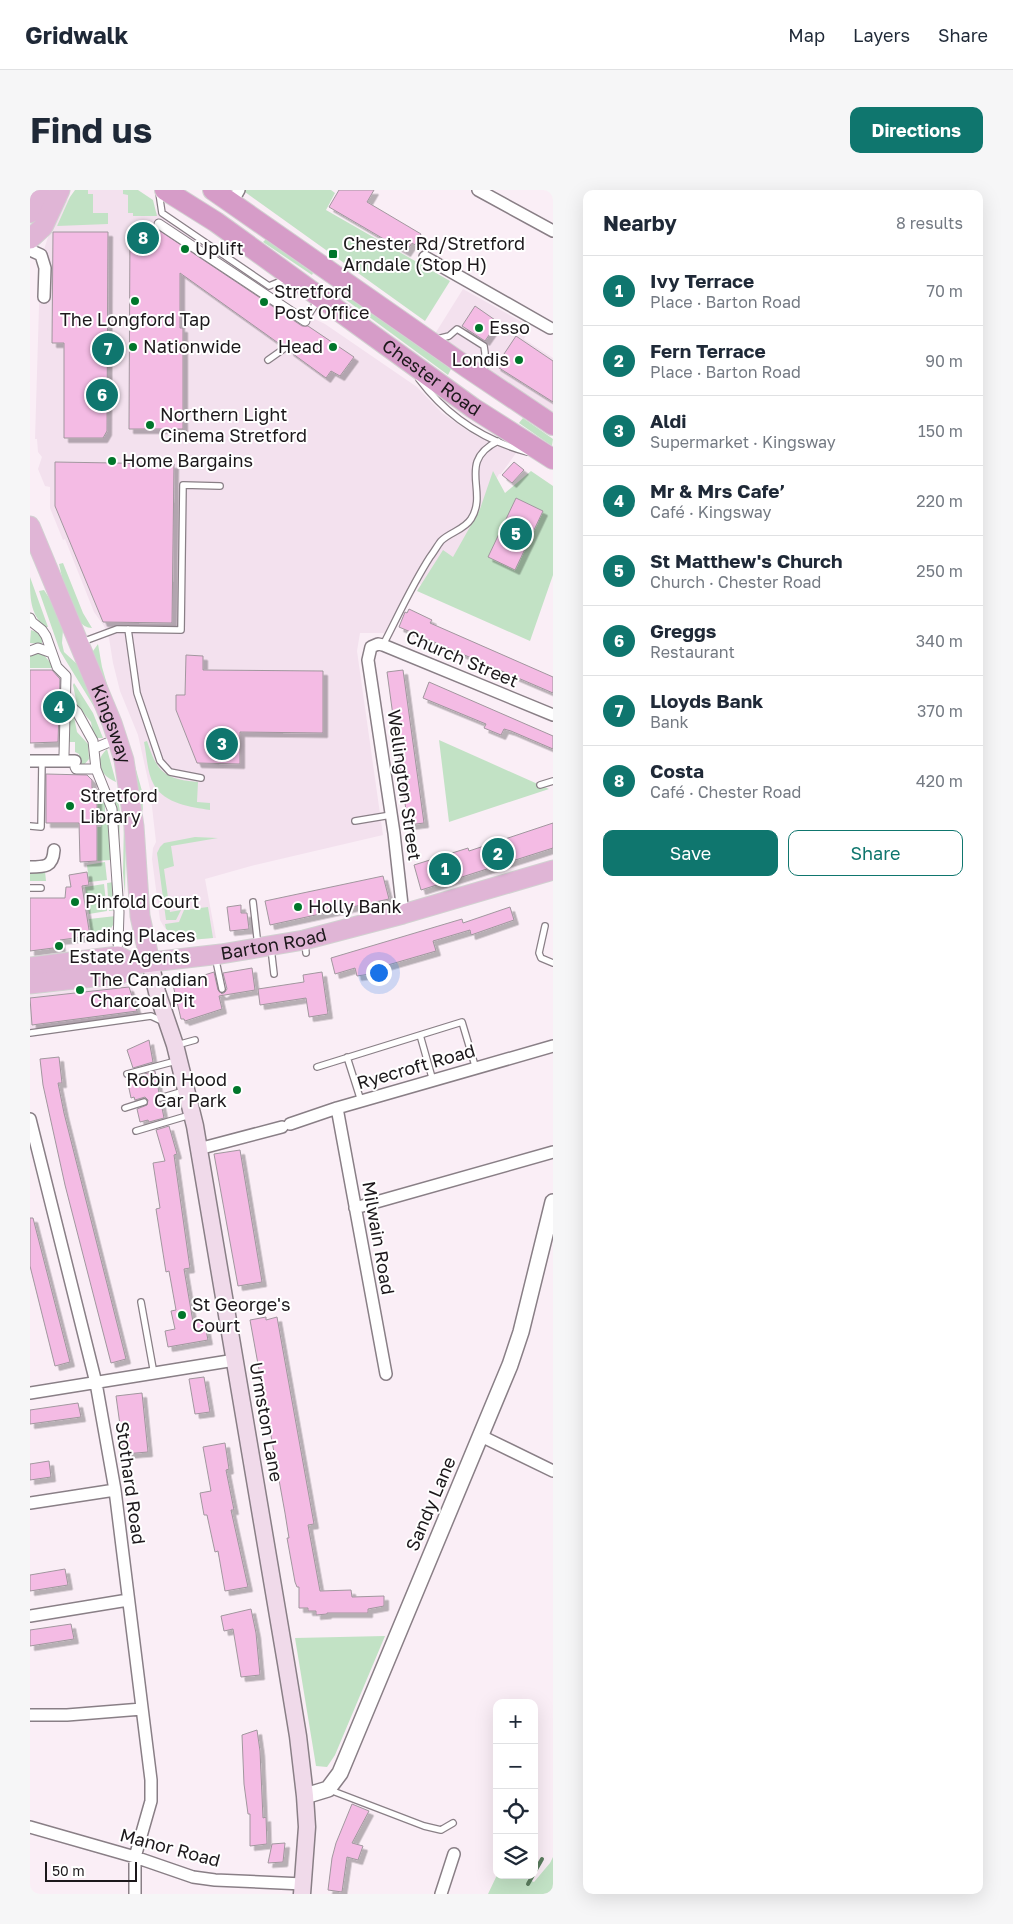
<!DOCTYPE html>
<meta charset="utf-8">
<style>
:root{--surface:#fff;--page:#f6f6f7;--text:#1f2937;--muted:#747a83;--line:#e0e1e3;--accent:#0f766e}
body{margin:0;font-family:"Golos Text",sans-serif;background:var(--page);color:var(--text)}
.controls{position:absolute;right:15px;bottom:15px;display:grid;overflow:hidden;border-radius:10px;box-shadow:0 5px 20px #0002}
.controls button{width:45px;height:45px;display:grid;place-items:center;padding:0;border:0;border-bottom:1px solid var(--line);background:var(--surface);color:var(--text);font:25px sans-serif}
.scale{position:absolute;left:15px;bottom:12px;width:92px;box-sizing:border-box;padding-left:5px;border:2px solid #1c181b;border-top:0;font-size:14px;line-height:18px;white-space:nowrap;color:#1c181b;-webkit-text-stroke:4px #fff;paint-order:stroke}
.you{position:absolute;left:348px;top:782px;width:18px;height:18px;margin:-12px;border:4px solid #fff;border-radius:50%;background:#1a73e8;box-shadow:0 0 0 8px #1a73e833}
.badge{display:grid;place-items:center;width:32px;height:32px;border-radius:50%;background:var(--accent);color:#fff;font-size:16px;font-weight:700}
.pin{position:absolute;translate:-50% -50%;border:2px solid #fff;box-shadow:0 1px 5px #0006}
.list{margin:0;padding:0;list-style:none}
h2{display:flex;justify-content:space-between;align-items:center;height:65px;margin:0;padding:0 20px;font-size:21px}
h2 small{font-size:16px;font-weight:400;color:var(--muted)}
.list li{display:grid;grid-template-columns:32px 1fr auto;gap:15px;align-items:center;box-sizing:border-box;height:70px;padding:0 20px;border-top:1px solid var(--line)}
.list b{display:block;font-size:19px;white-space:nowrap}
.list p{margin:0;font-size:16px;white-space:nowrap;color:var(--muted)}
.list em{font-size:16px;font-style:normal;color:var(--muted)}
.actions{display:flex;gap:10px;padding:15px 20px}
.actions a{flex:1;padding:11px 0;border:1px solid var(--accent);border-radius:10px;text-align:center;font-size:18px;color:var(--accent)}
.actions .main{background:var(--accent);color:#fff}
.icon{flex:none;width:28px;height:28px;fill:none;stroke:currentColor;stroke-width:2;stroke-linecap:round;stroke-linejoin:round}
.map{position:relative;flex:none;width:523px;height:1704px;overflow:hidden;border-radius:10px}
header{display:flex;align-items:center;gap:30px;box-sizing:border-box;height:70px;padding:0 25px;background:var(--surface);border-bottom:1px solid var(--line)}
header strong{font-size:24px}
nav{display:flex;gap:28px;margin-inline-start:auto;font-size:18px}
.intro{display:flex;align-items:center;justify-content:space-between;box-sizing:border-box;height:120px;padding:0 30px}
h1{margin:0;font-size:35px}
.button{padding:12px 22px;border-radius:10px;background:var(--accent);color:#fff;font-size:18px;font-weight:700}
main{display:flex;gap:30px;padding:0 30px}
aside{flex:1;background:var(--surface);border-radius:10px;box-shadow:0 5px 20px #0002}
.map>svg:first-child{display:block}
</style>
<header>
<strong>Gridwalk</strong>
<nav><a>Map</a><a>Layers</a><a>Share</a></nav>
</header>
<div class="intro"><h1>Find us</h1><a class="button">Directions</a></div>
<main>
<div class="map">
<svg width="523" height="1704" viewBox="0 0 523 1704">
<defs>
<filter id="shadow"><feDropShadow dx="4.5" dy="4.5" stdDeviation="0" flood-color="#0004"/></filter>
</defs>
<rect width="100%" height="100%" fill="#faeef6"/>
<path fill="#f3e1ee" d="M49,0H94L270,122L295,134L387,197L412,223L438,241L448,247L486,263L471,284H469L407,403L388,393L362,447L353,443H330L327,461L353,645L221,676L175,689L186,748H183L160,750V746L148,745L141,743L134,737L130,730L122,669L123,658L126,652L120,599L108,545L90,501L83,473L79,448L74,436L64,422L35,349L33,350L20,318V297L15,296L8,279L12,267L8,262L7,249H5L10,83L8,78L19,44L31,19L34,13Z
M433,99L501,137L494,149L523,168V226L403,147Z
M97,794L102,796L109,826L0,840V805Z"/>
<path fill="#c2e2c5" d="M45,0H58V4H63V23H78V34L27,36L40,7Z
M93,0H108L123,10L127,26H103V23H98V5L93,4Z
M216,0H301L305,3L296,20L420,91L395,131L215,2Z
M236,49L283,83L282,85L233,52Z
M311,102L421,179L418,185L308,104Z
M493,228L523,249L522,256L489,233Z
M463,281L475,303L501,281L523,296V385L500,451L387,401L413,360L423,367L450,319Z
M33,373L53,423L62,438C41,438 33,390 29,374Z
M0,387L18,437H15C0,424 0,407 0,387Z
M14,400L30,425L33,440L32,453L34,462L48,475L79,546L77,547L66,520L30,461L9,401Z
M1,440L12,444V454L0,453Z
M68,454L72,477L81,508L63,468V461Z
M6,461L13,464L25,478H0V464Z
M44,493L63,523L73,548H66L63,544L61,532L47,515L43,495Z
M37,520L43,522L47,542L58,554L59,569L54,575H49V564L45,562V552H35Z
M409,550L510,595L519,599L419,632Z
M98,551L112,601L113,621L109,614L96,552Z
M117,551C123,569 128,584 148,589C155,591 162,591 168,592L167,612L180,613V620C161,617 135,614 124,595C117,583 117,566 114,552Z
M77,559L86,592C70,585 63,572 77,559Z
M67,599L75,613V622L78,626L69,630L66,633Z
M87,603L90,622L89,669L83,610Z
M94,627H96L95,705L93,683Z
M79,629L81,670L67,671L66,637H71L72,632Z
M165,647L188,648L141,656L144,676L134,679L140,722L151,720L146,730H136L127,663L130,657L134,653Z
M75,672L77,690L59,692L57,675Z
M0,681H15L16,691H0Z
M84,692L86,720L79,721L77,693Z
M74,694L77,721L59,724L55,697Z
M178,717L183,748L160,750V746L145,745L136,739L135,734L149,732L154,720Z
M86,726L85,732L79,741L75,740L67,746V749L62,751L59,729Z
M355,1446L305,1565L297,1577L286,1576L265,1448Z
M523,1667V1704H458L467,1685H487L504,1692L520,1673Z"/>
<g fill="none" stroke-linecap="round" stroke-linejoin="round">
<path stroke="#5a7c5e" stroke-width="4" d="M504,1683L512,1669
M498,1694L503,1685"/>
</g>
<path fill="#f4bbe4" stroke="#a1979e" filter="url(#shadow)" d="M309,0H344L337,12L391,44L385,55L382,53L376,62L299,17Z
M100,37H124L272,136H278L324,167L310,186L301,181L296,188L259,161L260,157L257,154L251,155L150,83V138H153V239H99Z
M23,42H78L77,241L73,248H34V153H22Z
M445,116L468,132L455,151L432,136Z
M486,146L523,171V212L466,176Z
M25,272L144,274L142,433L73,432L25,316Z
M484,272L494,280L482,293L472,285Z
M486,308L513,321L485,380L458,367Z
M379,419L402,430L400,433L523,487V503L369,437L375,422L377,423Z
M156,465L173,466V480L293,481V543L210,542V574L167,573L146,520V505H155Z
M0,480H22L30,489L28,552L0,553Z
M373,480L394,633L378,635L357,482Z
M399,492L523,546V559L481,541L474,539L471,545L454,538L456,534L393,508Z
M16,584L57,585L62,590V598L67,599V671L50,672L49,633H16Z
M523,633V658L391,700L384,675L438,658L439,661Z
M57,682L59,695L52,696L60,746L30,750L31,757L0,761V708H35L36,697H41L39,685Z
M353,686L359,709L240,735L235,711Z
M211,715V723H217L219,739L200,741L197,717Z
M480,717L484,730L441,745L440,740L403,751L406,761L351,777L352,781L340,784L327,786L325,778L305,784L301,768L432,729L433,733Z
M222,778L225,800L189,806L192,819L155,831L154,829H151L143,795L184,782L188,800L192,804L195,802L197,799L193,783Z
M292,782L298,824L279,827L276,808L230,815L228,799L274,792L273,785Z
M99,797L107,821L2,835L0,808Z
M119,850L123,872L103,878L97,860Z
M29,867L32,893H28L34,923L96,1169L81,1173L35,995L13,895L10,869Z
M125,881L129,903L126,905L125,909L127,912L131,913L134,928L119,932L118,930L110,932L107,919L117,915L118,910L115,907L105,910L104,907L101,908L97,889Z
M139,936L147,964L144,965L160,1078L154,1079L163,1132L174,1130L178,1150L138,1157L135,1141L145,1139L141,1121L146,1120L139,1081L136,1082L126,1019L130,1018L123,973L135,971L126,940Z
M210,960L232,1092L208,1096L184,964Z
M0,1028H3L40,1172L25,1176L0,1076Z
M236,1127V1130L247,1127L284,1334L278,1335L290,1401L321,1400L322,1407L354,1406V1416L338,1419V1423H297V1424L286,1425V1421H278V1418H269V1397H267L265,1392L257,1348H259L255,1323L220,1130Z
M174,1187L180,1222L165,1224L159,1189Z
M112,1203L118,1262L94,1264L86,1206Z
M48,1213L51,1227L0,1234V1220Z
M195,1253L199,1279L196,1280L204,1320H201L218,1397L195,1401L188,1361L185,1362L177,1325H174L170,1303L181,1301L173,1257Z
M19,1271L21,1287L0,1290V1274Z
M35,1379L38,1395L0,1401V1385Z
M221,1419L226,1443L230,1485L211,1487L203,1439L194,1441L191,1426Z
M41,1434L44,1449L0,1456V1440Z
M227,1540L230,1561L233,1628L236,1627L237,1654L220,1656V1624H218L214,1594L212,1545Z
M322,1614L339,1621L322,1653L333,1656L328,1670L317,1667L312,1702L298,1700L302,1668L306,1653Z
M255,1653L253,1672L238,1673L242,1654Z"/>
<g fill="none" stroke-linecap="round" stroke-linejoin="round">
<defs>
<path id="service" d="M129,3L132,23L239,96L256,89
M275,131L288,110
M407,149L419,146L427,139L454,156L455,163L454,183
M238,170L255,158
M389,189C416,225 453,250 497,262
M98,439L107,503L130,571L140,582L171,588
M52,452L87,439L151,440L153,295L190,296
M353,455C368,426 382,395 400,367C404,362 407,356 411,351C420,342 434,340 441,329C459,301 426,272 468,251
M510,595L523,591
M325,631L361,625
M0,636L11,637L12,571
M0,698H11
M223,712L228,756
M515,736L509,763L511,768L523,773
M275,752L276,763
M241,758L244,784
M185,766L192,799
M0,843L121,826L134,832
M390,845L403,891
M147,855L165,850
M317,867L331,911
M287,877L432,832L446,879
M97,884L146,871
M130,908L154,901
M95,918L114,912
M106,941L160,925
M111,1112L124,1184
M300,1600L394,1636L411,1640L423,1633"/>
<path id="pedestrian" d="M129,34L275,131
M0,428L2,432L12,440L16,446L27,477L36,486L34,565
M0,461L8,458L22,463
M35,511L47,522L63,551L66,579L82,619L89,722L88,754
M65,558L77,553
M45,577L46,579H66"/>
<path id="minor" d="M448,0L523,41
M201,14L209,0
M0,60L11,65L15,78L14,107
M395,67L520,138
M0,571H45
M0,677C15,677 23,677 24,660
M373,724L364,643L338,470L341,457L348,454L353,455L523,525
M307,918L356,1184
M0,929L66,1193L85,1300L121,1590V1611L105,1667V1704
M260,934L307,918L523,856
M169,958L176,957L252,937
M325,1018L523,962
M0,1203L205,1170
M451,1246L523,1281
M0,1313L85,1300
M0,1426L98,1410
M0,1525H37L112,1519
M0,1637L105,1667L163,1687L185,1690L273,1694
M411,1704L424,1664"/>
<path id="tertiary" d="M275,1606L298,1599L310,1583L480,1175L491,1142L523,1012"/>
<path id="secondary" d="M120,772L127,802L145,855L165,936L256,1473L268,1546L275,1606L277,1637L272,1704"/>
<g id="primary">
<path d="M0,23L10,0"/>
<path d="M0,49L13,37L30,0"/>
<path id="s1" d="M0,336L82,533L94,570L104,636L110,726L120,772"/>
<path d="M0,777L88,766L104,774"/>
<path id="s2" d="M0,794L91,784L104,774L191,764L274,750L373,724L523,680"/>
</g>
<g id="trunk">
<path id="s3" d="M135,0L186,32L443,218L523,269"/>
<path d="M183,0L438,178L523,235"/>
</g>
</defs>
<use href="#service" stroke="#897f86" stroke-width="8"/>
<use href="#pedestrian" stroke="#897f86" stroke-width="11"/>
<use href="#minor" stroke="#897f86" stroke-width="14"/>
<use href="#tertiary" stroke="#897f86" stroke-width="18"/>
<use href="#secondary" stroke="#897f86" stroke-width="19"/>
<use href="#primary" stroke="#d2d1d1" stroke-width="21"/>
<use href="#trunk" stroke="#d2d1d1" stroke-width="22"/>
<use href="#service" stroke="#fff" stroke-width="5.5"/>
<use href="#pedestrian" stroke="#fff" stroke-width="9"/>
<use href="#minor" stroke="#fff" stroke-width="11"/>
<use href="#tertiary" stroke="#fff" stroke-width="15"/>
<use href="#secondary" stroke="#f0daea" stroke-width="16"/>
<use href="#primary" stroke="#e0b5d6" stroke-width="19"/>
<use href="#trunk" stroke="#d69cc8" stroke-width="20"/>
</g>
<g fill="#00762b" stroke="#fff" stroke-width="2">
<circle cx="155" cy="59" r="5"/>
<rect x="298" y="59" width="10" height="10" rx="2.5"/>
<circle cx="105" cy="111" r="5"/>
<circle cx="234" cy="112" r="5"/>
<circle cx="449" cy="138" r="5"/>
<circle cx="103" cy="157" r="5"/>
<circle cx="303" cy="157" r="5"/>
<circle cx="489" cy="170" r="5"/>
<circle cx="120" cy="235" r="5"/>
<circle cx="82" cy="271" r="5"/>
<circle cx="40" cy="616" r="5"/>
<circle cx="45" cy="712" r="5"/>
<circle cx="268" cy="717" r="5"/>
<circle cx="29" cy="756" r="5"/>
<circle cx="50" cy="800" r="5"/>
<circle cx="207" cy="900" r="5"/>
<circle cx="152" cy="1125" r="5"/>
</g>
<g text-anchor="middle" stroke-width="4" stroke-linejoin="round" paint-order="stroke">
<g font-size="18" fill="#1c181b" stroke="#fff" text-anchor="start">
<text x="313" y="60">Chester Rd/Stretford<tspan x="313" dy="21">Arndale (Stop H)</tspan></text>
<text x="165" y="65">Uplift</text>
<text x="244" y="108">Stretford<tspan x="244" dy="21">Post Office</tspan></text>
<text x="105" y="136" text-anchor="middle">The Longford Tap</text>
<text x="459" y="144">Esso</text>
<text x="113" y="163">Nationwide</text>
<text x="293" y="163" text-anchor="end">Head</text>
<text x="479" y="176" text-anchor="end">Londis</text>
<text x="130" y="231">Northern Light<tspan x="130" dy="21">Cinema Stretford</tspan></text>
<text x="92" y="277">Home Bargains</text>
<text x="50" y="612">Stretford<tspan x="50" dy="21">Library</tspan></text>
<text x="55" y="718">Pinfold Court</text>
<text x="278" y="723">Holly Bank</text>
<text x="39" y="752">Trading Places<tspan x="39" dy="21">Estate Agents</tspan></text>
<text x="60" y="796">The Canadian<tspan x="60" dy="21">Charcoal Pit</tspan></text>
<text x="197" y="896" text-anchor="end">Robin Hood<tspan x="197" dy="21">Car Park</tspan></text>
<text x="162" y="1121">St George's<tspan x="162" dy="21">Court</tspan></text>
</g>
<g font-size="18" fill="#1c181b" stroke="#fff">
<text dy="6" stroke="none"><textPath href="#s3" startOffset="326">Chester Road</textPath></text>
<text transform="translate(432 469) rotate(23)" y="6">Church Street</text>
<text dy="6" stroke="none"><textPath href="#s1" startOffset="214">Kingsway</textPath></text>
<text transform="translate(374 595) rotate(82)" y="6">Wellington Street</text>
<text dy="6" stroke="none"><textPath href="#s2" startOffset="249">Barton Road</textPath></text>
<text transform="translate(386 877) rotate(-16)" y="6">Ryecroft Road</text>
<text transform="translate(348 1048) rotate(80)" y="6">Milwain Road</text>
<text transform="translate(236 1232) rotate(80)" y="6">Urmston Lane</text>
<text transform="translate(100 1293) rotate(82)" y="6">Stothard Road</text>
<text transform="translate(401 1314) rotate(-67)" y="6">Sandy Lane</text>
<text transform="translate(140 1658) rotate(15)" y="6">Manor Road</text>
</g>
</g>
</svg>
<div class="controls">
<button>+</button>
<button>−</button>
<button><svg class="icon" aria-label="locate" viewBox="0 0 24 24"><circle cx="12" cy="12" r="6"/><path d="M12 2v4M12 18v4M2 12h4M18 12h4"/></svg></button>
<button><svg class="icon" aria-label="layers" viewBox="0 0 24 24"><path d="M12 4l9 5-9 5-9-5zM3 14l9 5 9-5"/></svg></button>
</div>
<div class="scale">50 m</div>
<div class="you"></div>
<div class="pin badge" style="left:415px;top:679px">1</div>
<div class="pin badge" style="left:468px;top:664px">2</div>
<div class="pin badge" style="left:192px;top:554px">3</div>
<div class="pin badge" style="left:29px;top:517px">4</div>
<div class="pin badge" style="left:486px;top:344px">5</div>
<div class="pin badge" style="left:72px;top:205px">6</div>
<div class="pin badge" style="left:78px;top:159px">7</div>
<div class="pin badge" style="left:113px;top:48px">8</div>
</div>
<aside>
<h2>Nearby<small>8 results</small></h2>
<ul class="list">
<li><span class="badge">1</span><div><b>Ivy Terrace</b><p>Place · Barton Road</p></div><em>70 m</em></li>
<li><span class="badge">2</span><div><b>Fern Terrace</b><p>Place · Barton Road</p></div><em>90 m</em></li>
<li><span class="badge">3</span><div><b>Aldi</b><p>Supermarket · Kingsway</p></div><em>150 m</em></li>
<li><span class="badge">4</span><div><b>Mr &amp; Mrs Cafe’</b><p>Café · Kingsway</p></div><em>220 m</em></li>
<li><span class="badge">5</span><div><b>St Matthew's Church</b><p>Church · Chester Road</p></div><em>250 m</em></li>
<li><span class="badge">6</span><div><b>Greggs</b><p>Restaurant</p></div><em>340 m</em></li>
<li><span class="badge">7</span><div><b>Lloyds Bank</b><p>Bank</p></div><em>370 m</em></li>
<li><span class="badge">8</span><div><b>Costa</b><p>Café · Chester Road</p></div><em>420 m</em></li>
</ul>
<div class="actions"><a class="main">Save</a><a>Share</a></div>
</aside>
</main>
